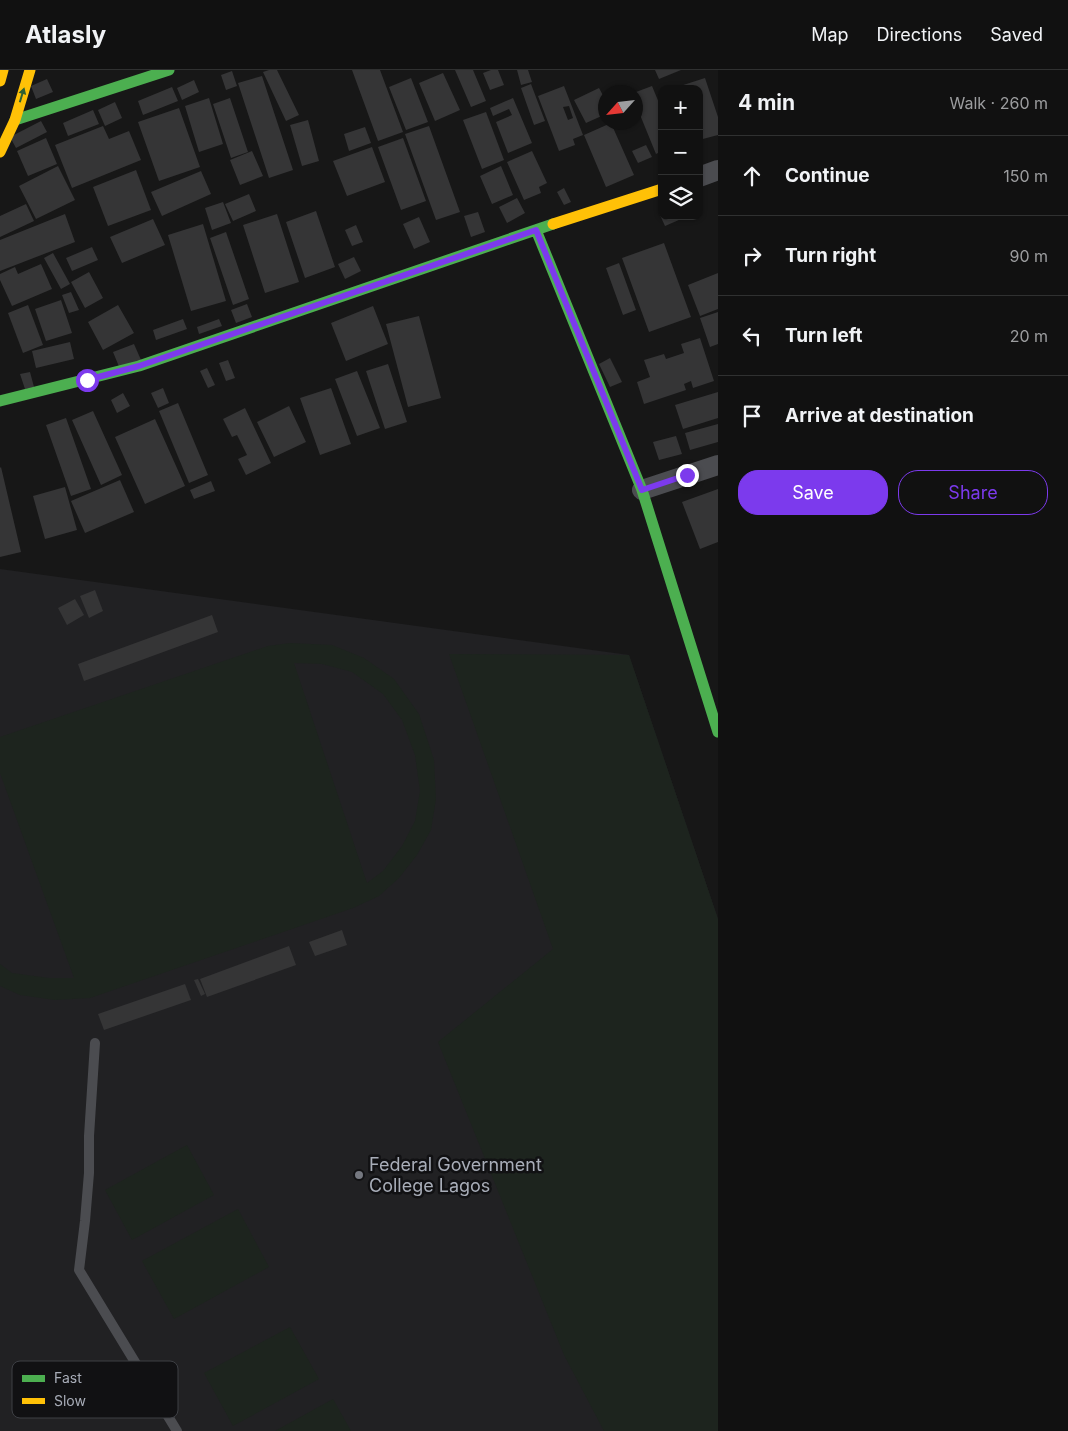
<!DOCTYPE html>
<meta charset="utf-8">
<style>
:root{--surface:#111;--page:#1a1a1a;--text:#f1f3f6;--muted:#9c9d9f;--line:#303131;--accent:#7c3aed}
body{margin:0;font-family:Inter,sans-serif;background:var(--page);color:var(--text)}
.controls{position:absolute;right:15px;top:15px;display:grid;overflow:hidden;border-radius:10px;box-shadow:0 1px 4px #0004}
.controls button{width:45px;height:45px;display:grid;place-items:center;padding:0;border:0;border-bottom:1px solid var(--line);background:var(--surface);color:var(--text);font:25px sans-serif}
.compass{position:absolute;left:598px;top:15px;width:45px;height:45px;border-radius:50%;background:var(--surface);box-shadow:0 1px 4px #0004;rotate:243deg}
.stop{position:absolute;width:15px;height:15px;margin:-11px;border:4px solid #7c3aed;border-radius:50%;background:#fff}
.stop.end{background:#7c3aed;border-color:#fff;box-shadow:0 1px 5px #0008}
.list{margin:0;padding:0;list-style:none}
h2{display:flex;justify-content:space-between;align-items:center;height:65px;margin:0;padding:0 20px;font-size:21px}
h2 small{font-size:16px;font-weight:400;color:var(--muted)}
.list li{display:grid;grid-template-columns:32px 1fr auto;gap:15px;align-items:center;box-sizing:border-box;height:80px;padding:0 20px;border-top:1px solid var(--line)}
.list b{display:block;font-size:19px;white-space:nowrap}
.list em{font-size:16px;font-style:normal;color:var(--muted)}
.actions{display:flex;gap:10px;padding:15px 20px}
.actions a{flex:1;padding:11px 0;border:1px solid var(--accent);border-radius:20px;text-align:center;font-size:18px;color:var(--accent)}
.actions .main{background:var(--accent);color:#fff}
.icon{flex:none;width:28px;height:28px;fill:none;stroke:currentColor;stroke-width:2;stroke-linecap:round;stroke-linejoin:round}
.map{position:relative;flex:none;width:718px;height:1361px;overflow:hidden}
header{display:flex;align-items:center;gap:30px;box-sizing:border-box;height:70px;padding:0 25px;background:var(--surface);border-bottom:1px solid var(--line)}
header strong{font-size:24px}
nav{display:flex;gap:28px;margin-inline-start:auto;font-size:18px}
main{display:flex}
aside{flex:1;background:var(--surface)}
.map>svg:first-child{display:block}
</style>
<header>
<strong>Atlasly</strong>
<nav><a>Map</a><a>Directions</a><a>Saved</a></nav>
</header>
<main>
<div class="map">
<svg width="718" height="1361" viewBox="0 0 718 1361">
<rect width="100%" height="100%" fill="#171717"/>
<path fill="#212123" d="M0,499L629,585L718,849V1361H0Z"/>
<path fill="#1d241e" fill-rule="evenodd" d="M290,573L332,575L364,588L394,609L419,644L434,690L436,729L431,760L417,785L399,808L379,826L353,838L90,928L55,930L20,925L0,916V894L12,903L49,908H74L0,703V667L268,576ZM294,593L322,594L352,602L383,624L402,650L415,685L420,721L415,751L402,776L383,801L367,813Z
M449,584L629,585L718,849V1361H604L564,1285L438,972L553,879Z
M187,1075L214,1125L132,1170L105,1120Z
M238,1139L269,1197L174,1249L142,1191Z
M290,1257L319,1309L233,1356L204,1303Z
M333,1329L351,1361H275Z"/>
<path fill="#353536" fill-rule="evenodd" d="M269,0H277L299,45L286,51L263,2Z
M352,0H380L403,62L378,71Z
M455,0H473L486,31L471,37Z
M491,0H498L504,15L490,20L483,3Z
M517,0H528L532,12L521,15Z
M655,0H681L659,9Z
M232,1L237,16L226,20L221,5Z
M443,3L460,40L435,51L419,13Z
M262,6L293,100L269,108L238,13Z
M411,8L428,52L406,60L389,17Z
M705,8L718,47V65L699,70V19L674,18Z
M47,9L53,22L36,29L31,16Z
M194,10L199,22L182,30L177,18Z
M531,14L545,51L534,55L521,18Z
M564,16L583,65L573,69L575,75L559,81L538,26ZM569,36L573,48L568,50L563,37Z
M652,16L662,40V81L656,84L636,35V22Z
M172,17L178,31L143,45L138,31Z
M599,18L606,31V44L586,53L574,30Z
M209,28L223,74L199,82L185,36Z
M230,28L248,82L231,88L213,34Z
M513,28L532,73L508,83L496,52L512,45L509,39L493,46L490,38Z
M115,32L122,48L105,56L98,40Z
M179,38L200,97L159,111L138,52Z
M93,40L99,54L68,66L63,53Z
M486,42L504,90L482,99L463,50Z
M308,50L319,91L302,96L290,55Z
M41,51L47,62L16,78L10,67Z
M611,53L634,105L606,117L584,65Z
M103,56L109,69L129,61L141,90L72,118L55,75Z
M429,56L460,142L436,150L405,64Z
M365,57L371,73L349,81L344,64Z
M46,68L57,94L28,106L17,81Z
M403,68L426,131L401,140L378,77Z
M646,75L652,87L638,93L632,81Z
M372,77L385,112L347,126L333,91Z
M252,81L263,106L240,115L230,90Z
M532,81L547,113L539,117L541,123L524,130L507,92Z
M58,96L75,130L36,149L19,116Z
M501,96L513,125L492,134L480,106Z
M136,100L151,140L108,156L93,117Z
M201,101L211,124L162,146L151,122Z
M564,118L571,132L564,135L557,122Z
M249,124L256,141L233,151L225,134Z
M517,128L525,143L507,153L499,137Z
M223,132L231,153L212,160L205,138Z
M26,134L34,151L0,167V146Z
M316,141L335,197L305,208L286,152Z
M478,142L485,162L471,167L464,146Z
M662,142V146H688L665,156L659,143Z
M65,144L75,172L0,201V170Z
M277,144L299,212L265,223L243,155Z
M419,147L430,172L414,179L403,154Z
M153,149L165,175L122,193L110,167Z
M203,154L226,231L191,241L168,165Z
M356,155L363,172L352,176L345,160Z
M226,162L249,229L233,235L210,168Z
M664,173L691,247L649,262L622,188Z
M92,177L98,190L72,201L66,188Z
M53,183L70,214L61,219L44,188Z
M354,187L361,201L345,209L338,194Z
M619,193L636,240L623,245L606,198Z
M41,194L52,219L12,236L0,210V204L15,197L18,204Z
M89,202L103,228L85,238L71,212Z
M718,203V239L700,246L688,215Z
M71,222L79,240L69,243L62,225Z
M61,230L72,263L46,271L35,239Z
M247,234L252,247L236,253L231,240Z
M28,235L43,275L23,283L8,243Z
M118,235L134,263L103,280L88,252Z
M373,236L388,274L346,291L331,253Z
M718,242V274L710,277L700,248Z
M419,246L441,328L408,337L386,254Z
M183,249L187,259L156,270L153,260Z
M219,249L222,256L199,264L197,257Z
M700,268L714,311L693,318L691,311L684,314L686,320L644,334L637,312L650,307L644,290L664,284L666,289L684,283L681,274Z
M70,272L74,289L36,298L32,281Z
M134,274L141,290L120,299L113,282Z
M610,288L622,312L610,317L599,294Z
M228,290L235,308L226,311L219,293Z
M388,294L407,352L385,359L366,301Z
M207,298L215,315L208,318L200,301Z
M357,301L380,358L357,366L335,309Z
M30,302L34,317L25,319L20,304Z
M163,318L169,333L158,338L151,323Z
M331,318L351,374L320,385L300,328Z
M718,322V348L683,359L675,335Z
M123,323L130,336L117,343L111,330Z
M178,333L208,405L189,413L159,341Z
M289,336L306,372L274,387L257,352Z
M245,338L271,393L246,405L238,389L247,385L237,365L232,367L223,349Z
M93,341L122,405L101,415L72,350Z
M66,348L91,419L71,426L46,355Z
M155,349L185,416L145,434L115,367Z
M718,354V372L690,380L685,363Z
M676,366L682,384L659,390L653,372Z
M1,397L21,482L0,487V398Z
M120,410L134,442L85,463L71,431Z
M211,411L215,421L194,429L190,420Z
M65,417L77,460L45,469L33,426Z
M718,419V472L700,479L682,432Z
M95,520L103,541L89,548L80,526Z
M75,529L84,545L67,555L58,538Z
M212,545L218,562L84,611L78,594Z
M342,860L347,875L315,886L309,872Z
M289,876L296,895L207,927L200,909Z
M198,909L205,924L201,926L194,910Z
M185,914L191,930L104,960L98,944Z"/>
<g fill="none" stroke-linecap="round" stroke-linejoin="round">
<path stroke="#4b4c50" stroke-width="10" d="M95,973L89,1066V1103L85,1151L79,1200L177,1361"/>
<path stroke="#4b4c50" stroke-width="20" d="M699,107L718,100
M642,420L718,395"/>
<path stroke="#4caf50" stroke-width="11" d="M15,50L169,0
M536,160L642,420L718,662
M0,331L139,296L553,154"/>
<path stroke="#ffc107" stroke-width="11" d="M0,11L3,0
M0,82L15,50L30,0
M553,154L662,119"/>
</g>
<defs><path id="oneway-solid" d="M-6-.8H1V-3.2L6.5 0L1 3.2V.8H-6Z" transform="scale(1.25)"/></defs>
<use fill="#2e6032" href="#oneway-solid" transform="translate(22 25) rotate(-73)"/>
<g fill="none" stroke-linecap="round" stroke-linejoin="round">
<path stroke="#7c3aed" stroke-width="6" d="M87,310L139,296L536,160L642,420L687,405"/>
</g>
<circle fill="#757880" stroke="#111113" stroke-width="2" cx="359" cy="1105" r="5"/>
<g text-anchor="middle" stroke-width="5" stroke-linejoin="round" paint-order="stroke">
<g font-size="18" fill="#a8adb8" stroke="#111113" text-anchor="start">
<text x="369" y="1101">Federal Government<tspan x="369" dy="21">College Lagos</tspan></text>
</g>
</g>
<rect x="12" y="1291" width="166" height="57" rx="8" fill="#111113" stroke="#3e4045" stroke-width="1"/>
<rect x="22" y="1305" width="23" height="7" fill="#4caf50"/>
<rect x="22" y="1328" width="23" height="6" fill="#ffc107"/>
<g font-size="14" fill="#a8adb8">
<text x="54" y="1313">Fast</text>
<text x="54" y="1336">Slow</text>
</g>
</svg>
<div class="controls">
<button>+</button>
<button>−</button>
<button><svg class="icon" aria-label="layers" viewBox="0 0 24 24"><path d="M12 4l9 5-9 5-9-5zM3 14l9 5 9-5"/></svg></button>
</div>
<svg class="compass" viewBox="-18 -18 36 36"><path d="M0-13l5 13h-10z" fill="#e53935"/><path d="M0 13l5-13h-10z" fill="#9c9d9f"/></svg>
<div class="stop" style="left:87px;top:310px"></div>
<div class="stop end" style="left:687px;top:405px"></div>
</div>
<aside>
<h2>4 min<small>Walk · 260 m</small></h2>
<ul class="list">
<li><svg class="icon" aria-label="ahead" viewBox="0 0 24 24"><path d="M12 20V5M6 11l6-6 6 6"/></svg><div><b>Continue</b></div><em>150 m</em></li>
<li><svg class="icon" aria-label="right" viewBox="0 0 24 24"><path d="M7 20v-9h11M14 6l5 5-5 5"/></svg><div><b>Turn right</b></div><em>90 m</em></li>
<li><svg class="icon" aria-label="left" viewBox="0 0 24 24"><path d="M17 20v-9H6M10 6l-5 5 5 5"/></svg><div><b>Turn left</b></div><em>20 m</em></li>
<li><svg class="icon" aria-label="arrive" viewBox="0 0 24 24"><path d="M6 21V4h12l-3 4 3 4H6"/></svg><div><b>Arrive at destination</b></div></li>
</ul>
<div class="actions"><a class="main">Save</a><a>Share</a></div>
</aside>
</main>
